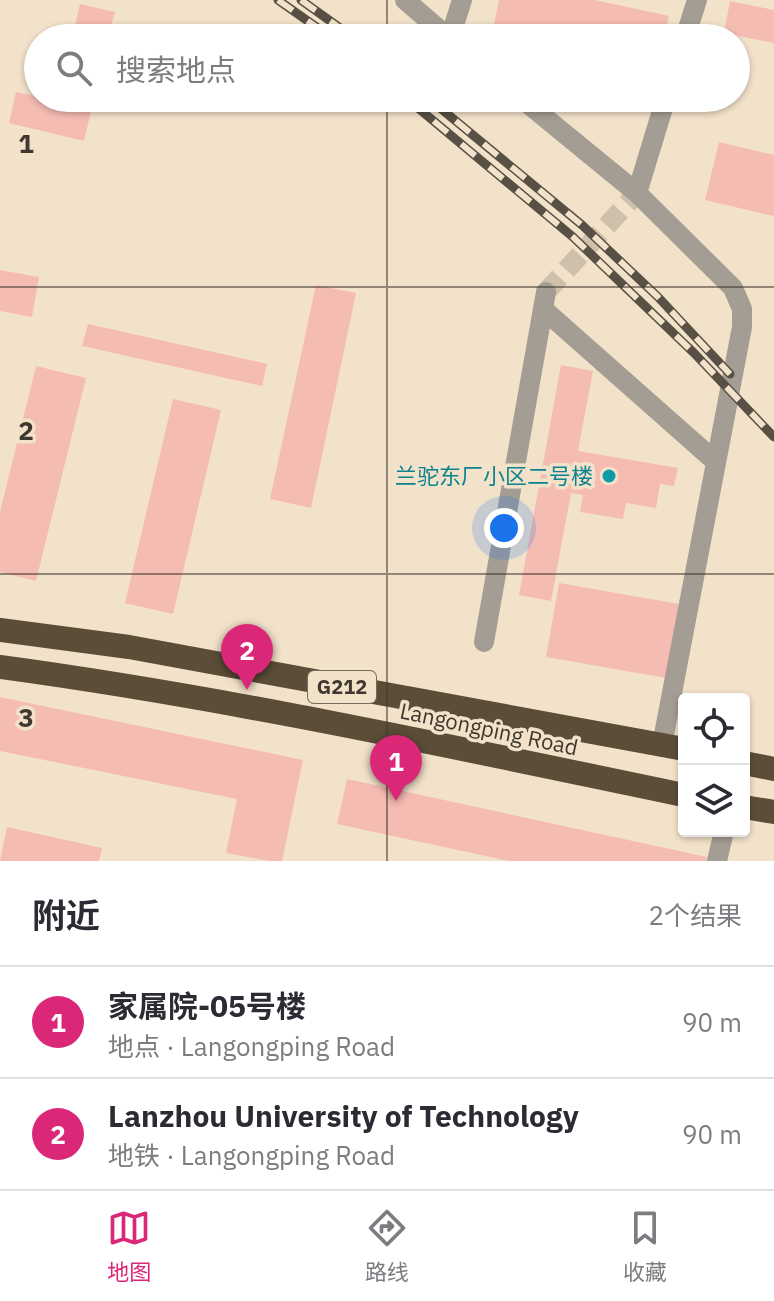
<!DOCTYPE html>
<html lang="zh">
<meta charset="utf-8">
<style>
:root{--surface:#fff;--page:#f7f7f7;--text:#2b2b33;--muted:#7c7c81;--line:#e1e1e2;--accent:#db2777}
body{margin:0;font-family:"IBM Plex Sans","Noto Sans SC",sans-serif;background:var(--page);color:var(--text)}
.controls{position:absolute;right:24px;bottom:24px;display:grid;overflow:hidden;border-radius:8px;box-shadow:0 2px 6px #0004}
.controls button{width:72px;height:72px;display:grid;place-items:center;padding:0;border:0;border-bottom:2px solid var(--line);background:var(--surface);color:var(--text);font:40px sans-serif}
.you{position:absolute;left:504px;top:528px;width:28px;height:28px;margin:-20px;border:6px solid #fff;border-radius:50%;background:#1a73e8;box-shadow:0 0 0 12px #1a73e833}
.badge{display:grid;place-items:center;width:52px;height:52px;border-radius:50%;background:var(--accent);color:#fff;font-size:26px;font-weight:700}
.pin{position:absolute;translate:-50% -66px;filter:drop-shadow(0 2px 4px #0008)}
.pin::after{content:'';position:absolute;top:42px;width:28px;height:24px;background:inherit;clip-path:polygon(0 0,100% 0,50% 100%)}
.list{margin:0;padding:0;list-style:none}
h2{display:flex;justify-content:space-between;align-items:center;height:104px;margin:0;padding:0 32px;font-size:34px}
h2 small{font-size:26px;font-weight:400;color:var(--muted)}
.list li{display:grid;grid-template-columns:52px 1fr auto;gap:24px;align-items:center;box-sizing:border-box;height:112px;padding:0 32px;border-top:2px solid var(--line)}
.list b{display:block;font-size:30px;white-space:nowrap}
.list p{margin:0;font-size:26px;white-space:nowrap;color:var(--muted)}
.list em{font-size:26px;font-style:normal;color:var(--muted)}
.icon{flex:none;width:44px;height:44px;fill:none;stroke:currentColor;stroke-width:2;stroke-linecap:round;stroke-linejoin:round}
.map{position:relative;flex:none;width:774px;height:861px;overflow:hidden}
.search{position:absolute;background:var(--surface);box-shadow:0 2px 6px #0004;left:24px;right:24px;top:24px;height:88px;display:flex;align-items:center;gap:20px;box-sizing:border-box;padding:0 28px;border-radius:44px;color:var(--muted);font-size:30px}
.sheet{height:328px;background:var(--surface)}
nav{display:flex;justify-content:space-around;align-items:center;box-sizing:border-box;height:112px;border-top:2px solid var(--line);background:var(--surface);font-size:22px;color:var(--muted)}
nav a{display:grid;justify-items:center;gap:4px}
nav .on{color:var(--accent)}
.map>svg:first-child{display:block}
</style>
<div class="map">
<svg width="774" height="861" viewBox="0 0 774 861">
<rect width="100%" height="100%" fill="#f3e2ca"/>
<path fill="#f5bcb3" d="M499,0H595L669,16L664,38H491Z
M730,1L774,10V43L724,33Z
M80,4L115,12L108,38H72Z
M16,92L58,101V98H94L84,141L9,123Z
M719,142L774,155V216L705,200Z
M0,270L39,277L32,317L0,311Z
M316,285L356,293L311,508L270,499Z
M88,324L267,364L262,386L82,346Z
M561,365L593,371L578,451L678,468L674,486L660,484L656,508L626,503L623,519L580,512L583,495L571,493L551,601L519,595Z
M36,366L86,378L36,581L0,572V512Z
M173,399L221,410L173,614L125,603Z
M559,583L679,604L666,678L546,657Z
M0,697L303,760L282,861H269L226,853L237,799L0,751Z
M347,779L707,857L706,861H509L337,824Z
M7,827L102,848L99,861H0Z"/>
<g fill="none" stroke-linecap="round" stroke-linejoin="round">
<path stroke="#cfc0ab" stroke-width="20" stroke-dasharray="20 10" stroke-linecap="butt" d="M546,292L637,193"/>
<path stroke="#a49d93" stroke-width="20" d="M405,0L449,38
M450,38L462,0
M685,38L697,0
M521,98L637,193
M543,309L716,462
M484,642L546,292
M662,745L742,327V309L733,288L637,193L666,98
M717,861L724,831"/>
<path stroke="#5b4d38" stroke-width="24" d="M0,630L129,647L684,749
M0,667C230,698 457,748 684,795
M744,763L774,769
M744,807L774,812"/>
<defs>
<path id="rail" d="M278,0L332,38
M301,0L354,38
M406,98L573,237L694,353L774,437
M428,98L582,225L658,297L730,374"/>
</defs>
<use href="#rail" stroke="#585044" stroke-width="9"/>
<use href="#rail" stroke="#f3e2ca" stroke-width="6" stroke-dasharray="18" stroke-linecap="butt"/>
</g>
<path fill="none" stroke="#3f382f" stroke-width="2" stroke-opacity="0.55" d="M387,0V38M387,98V861M0,287H774M0,574H774"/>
<circle fill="#0f9aa8" stroke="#f3e2ca" stroke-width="3" cx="609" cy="476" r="8"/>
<g text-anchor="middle" stroke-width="7" stroke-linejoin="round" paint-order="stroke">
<rect fill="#f3e2ca" stroke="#756b5e" stroke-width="2" x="308" y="671" width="68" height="32" rx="6"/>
<g font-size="20" font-weight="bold" fill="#3f382f">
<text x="342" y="694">G212</text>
</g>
<g font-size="22" fill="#0d838f" stroke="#f3e2ca" text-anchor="end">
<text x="593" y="484">兰驼东厂小区二号楼</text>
</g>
<g font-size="22" fill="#3f382f" stroke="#f3e2ca">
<text transform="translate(489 729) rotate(12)" y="8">Langongping Road</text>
</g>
</g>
<g font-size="26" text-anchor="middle" font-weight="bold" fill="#3f382f" stroke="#f3e2ca" stroke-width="7" stroke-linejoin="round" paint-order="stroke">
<text x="26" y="153">1</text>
<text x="26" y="440">2</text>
<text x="26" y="727">3</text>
</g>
</svg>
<div class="controls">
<button><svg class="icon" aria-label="locate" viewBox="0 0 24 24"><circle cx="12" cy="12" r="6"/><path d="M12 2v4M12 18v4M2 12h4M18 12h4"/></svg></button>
<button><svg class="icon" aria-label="layers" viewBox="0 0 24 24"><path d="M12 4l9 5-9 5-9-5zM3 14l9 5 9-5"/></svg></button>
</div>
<div class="you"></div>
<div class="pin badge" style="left:396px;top:801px">1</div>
<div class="pin badge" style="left:247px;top:690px">2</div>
<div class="search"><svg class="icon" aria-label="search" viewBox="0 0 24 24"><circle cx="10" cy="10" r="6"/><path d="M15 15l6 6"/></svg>搜索地点</div>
</div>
<section class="sheet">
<h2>附近<small>2个结果</small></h2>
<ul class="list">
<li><span class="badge">1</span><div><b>家属院-05号楼</b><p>地点 · Langongping Road</p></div><em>90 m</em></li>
<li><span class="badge">2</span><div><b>Lanzhou University of Technology</b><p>地铁 · Langongping Road</p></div><em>90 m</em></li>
</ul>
</section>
<nav>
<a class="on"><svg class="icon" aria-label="map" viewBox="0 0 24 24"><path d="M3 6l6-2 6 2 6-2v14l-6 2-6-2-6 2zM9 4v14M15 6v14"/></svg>地图</a>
<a><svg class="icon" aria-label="directions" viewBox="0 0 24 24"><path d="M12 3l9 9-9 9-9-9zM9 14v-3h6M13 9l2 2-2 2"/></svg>路线</a>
<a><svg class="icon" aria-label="saved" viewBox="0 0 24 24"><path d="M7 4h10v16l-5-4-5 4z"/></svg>收藏</a>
</nav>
